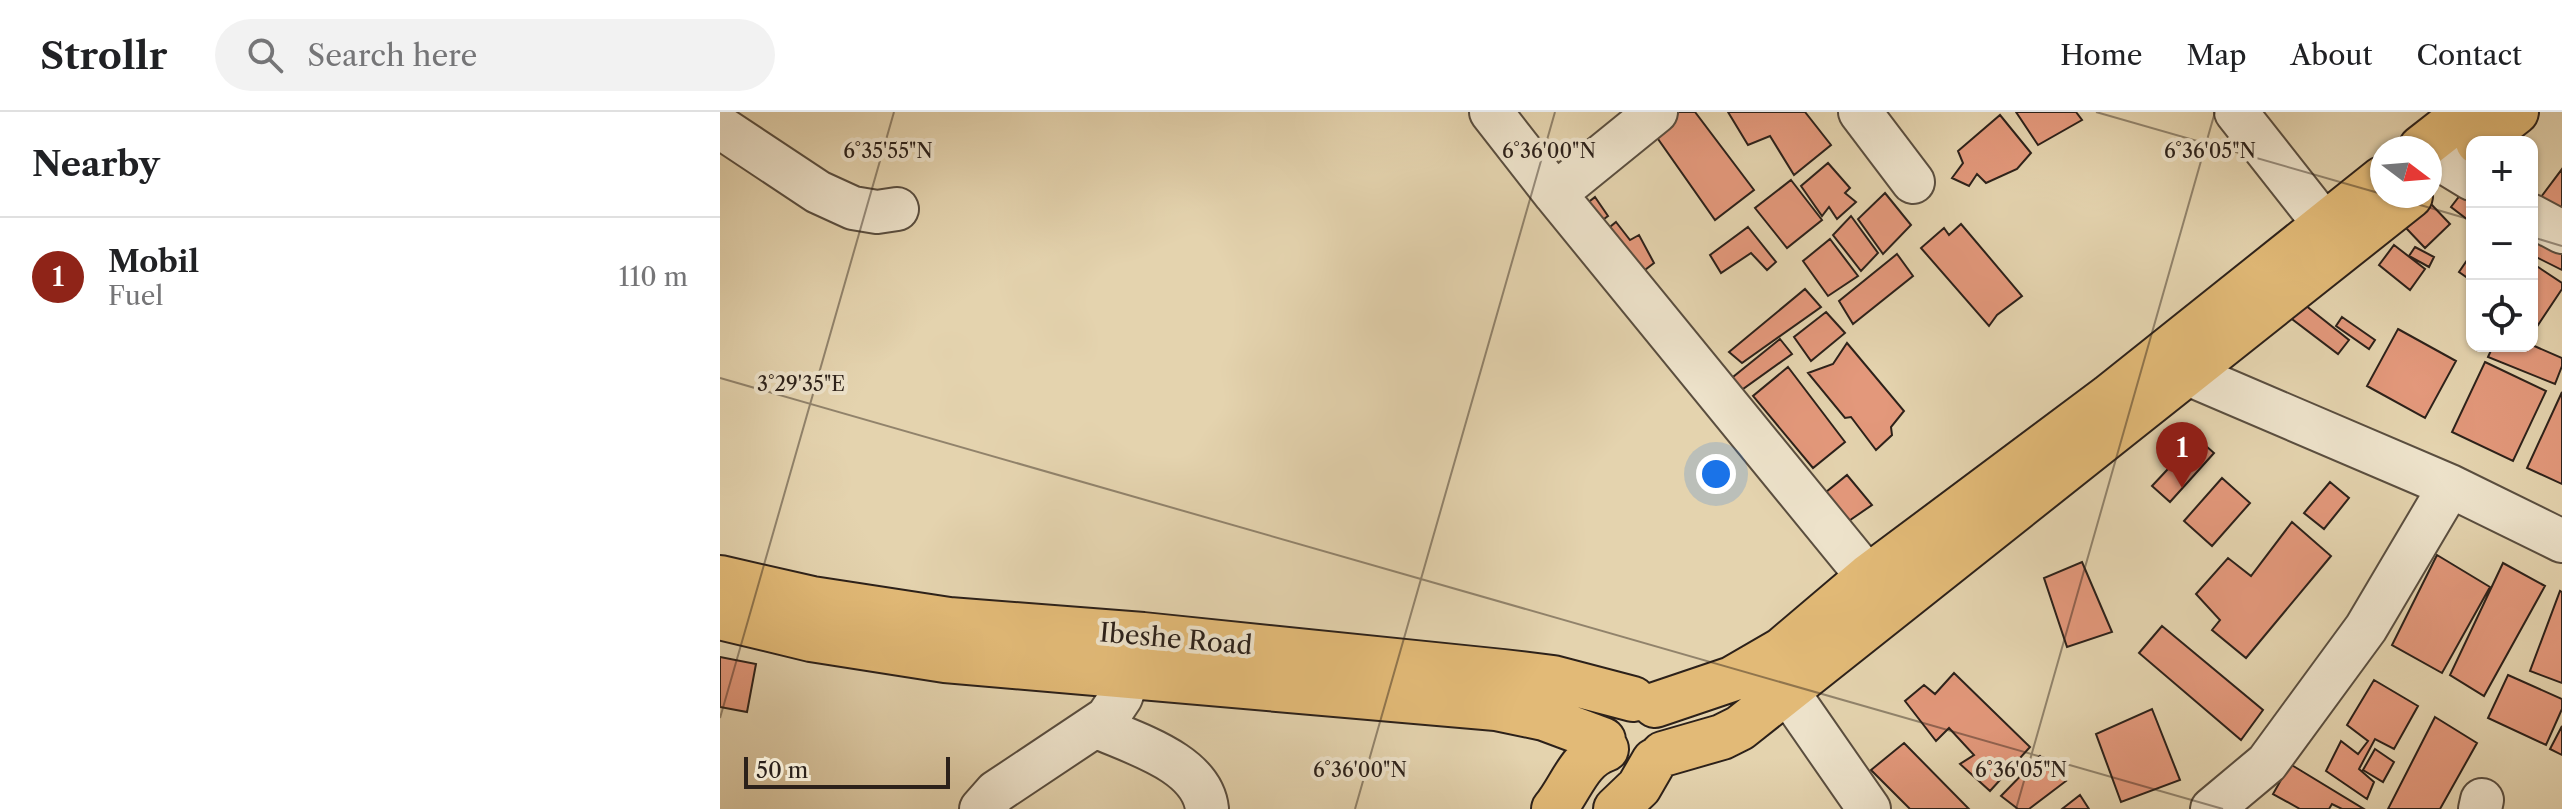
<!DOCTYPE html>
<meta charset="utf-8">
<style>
:root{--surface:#fff;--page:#f2f2f2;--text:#202124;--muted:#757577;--line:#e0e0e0;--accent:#8f2418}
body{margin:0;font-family:"Libre Caslon Text",serif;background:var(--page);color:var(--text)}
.controls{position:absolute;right:24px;top:24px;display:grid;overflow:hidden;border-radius:16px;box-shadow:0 2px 6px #0004}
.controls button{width:72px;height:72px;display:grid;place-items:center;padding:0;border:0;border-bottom:2px solid var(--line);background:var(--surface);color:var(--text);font:40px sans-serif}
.compass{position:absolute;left:1650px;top:24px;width:72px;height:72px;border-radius:50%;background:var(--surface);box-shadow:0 2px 6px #0004;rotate:106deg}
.scale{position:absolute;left:24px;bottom:20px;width:206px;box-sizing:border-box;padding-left:8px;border:4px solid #2c211a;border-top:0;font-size:22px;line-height:28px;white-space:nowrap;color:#2c211a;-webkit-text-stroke:6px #ede2ca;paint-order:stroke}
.you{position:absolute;left:996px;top:362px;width:28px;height:28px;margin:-20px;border:6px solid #fff;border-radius:50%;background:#1a73e8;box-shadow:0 0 0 12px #1a73e833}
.badge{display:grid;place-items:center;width:52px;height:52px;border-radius:50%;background:var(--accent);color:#fff;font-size:26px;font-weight:700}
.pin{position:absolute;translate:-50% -66px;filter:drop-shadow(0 2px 4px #0008)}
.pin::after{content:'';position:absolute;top:42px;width:28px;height:24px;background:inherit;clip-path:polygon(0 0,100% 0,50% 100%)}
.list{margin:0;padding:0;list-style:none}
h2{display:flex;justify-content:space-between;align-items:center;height:104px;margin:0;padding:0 32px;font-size:34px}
h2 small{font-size:26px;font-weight:400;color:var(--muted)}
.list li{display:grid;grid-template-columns:52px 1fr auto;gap:24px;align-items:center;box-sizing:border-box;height:120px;padding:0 32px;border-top:2px solid var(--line)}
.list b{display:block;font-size:30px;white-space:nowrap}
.list p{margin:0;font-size:26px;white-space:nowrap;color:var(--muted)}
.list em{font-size:26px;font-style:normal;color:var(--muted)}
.icon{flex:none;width:44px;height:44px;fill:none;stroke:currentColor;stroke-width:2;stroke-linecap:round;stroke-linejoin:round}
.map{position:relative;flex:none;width:1842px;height:697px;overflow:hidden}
header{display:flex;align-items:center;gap:48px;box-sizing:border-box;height:112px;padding:0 40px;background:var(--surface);border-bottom:2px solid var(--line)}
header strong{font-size:38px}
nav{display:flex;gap:44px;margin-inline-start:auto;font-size:28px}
.search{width:560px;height:72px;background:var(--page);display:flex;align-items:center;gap:20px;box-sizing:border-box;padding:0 28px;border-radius:44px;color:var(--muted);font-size:30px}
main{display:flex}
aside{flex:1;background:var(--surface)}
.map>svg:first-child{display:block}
</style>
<header>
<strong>Strollr</strong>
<div class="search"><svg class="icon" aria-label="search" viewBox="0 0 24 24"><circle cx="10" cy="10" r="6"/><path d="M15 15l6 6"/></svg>Search here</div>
<nav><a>Home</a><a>Map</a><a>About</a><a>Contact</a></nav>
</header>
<main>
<aside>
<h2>Nearby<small></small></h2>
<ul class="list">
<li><span class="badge">1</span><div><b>Mobil</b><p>Fuel</p></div><em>110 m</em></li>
</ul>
</aside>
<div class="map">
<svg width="1842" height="697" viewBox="0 0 1842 697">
<rect width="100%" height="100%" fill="#e4d3ae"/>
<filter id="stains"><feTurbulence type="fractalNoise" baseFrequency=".0025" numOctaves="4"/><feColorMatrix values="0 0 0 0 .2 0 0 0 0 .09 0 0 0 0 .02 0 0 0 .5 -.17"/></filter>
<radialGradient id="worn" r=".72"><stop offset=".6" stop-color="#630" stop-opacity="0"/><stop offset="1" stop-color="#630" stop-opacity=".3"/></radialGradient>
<path fill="#e3987b" stroke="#2c211a" stroke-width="2" d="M953,0H975L1034,78L995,108L931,17Z
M1008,0H1085L1111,33L1074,63L1050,24L1028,33Z
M1296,0H1356L1362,8L1318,33Z
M1280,3L1311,41L1297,57L1266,71L1257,62L1249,74L1232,66L1243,51L1238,39Z
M1108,51L1130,76L1125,81L1136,90L1117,107L1109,95L1102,104L1081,74Z
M1842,57V101L1821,85Z
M1071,68L1102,108L1067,136L1035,96Z
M1165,81L1191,113L1163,142L1138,107Z
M1741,82L1752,91V111L1731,95Z
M875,85L888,104L880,110L865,93Z
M1711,92L1730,112L1705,136L1686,116Z
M1131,104L1158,141L1141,159L1113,123Z
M896,110L910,128L919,123L934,151L917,164L885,119Z
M1241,112L1302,184L1277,203L1269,214L1201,136L1224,116L1229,123Z
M1028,115L1056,150L1047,158L1031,141L1001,161L990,143Z
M1819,124L1842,136V158L1812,143V137Z
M1110,127L1138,164L1108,184L1083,149Z
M1674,133L1705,157L1690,178L1659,153Z
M1695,135L1714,145L1709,155L1689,144Z
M1752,141V169L1739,160Z
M1177,142L1193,164L1133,212L1119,189Z
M1812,151L1842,171V177L1818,213L1812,209Z
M1085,177L1101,195L1022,251L1009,240Z
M1580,189L1629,228L1618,242L1568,204Z
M1106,200L1125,221L1091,249L1074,225Z
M1622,205L1655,228L1649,237L1616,214Z
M1678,217L1736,249L1705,306L1647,274Z
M1060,227L1072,242L1016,282L1008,269Z
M1127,231L1184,299L1171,315L1172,323L1156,338L1131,305L1125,306L1088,261L1113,252Z
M1812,233L1842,246V254L1835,272L1768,245L1773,234Z
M1765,250L1826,279L1793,349L1732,320Z
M1068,255L1125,330L1093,356L1033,284Z
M1842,280V372L1807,356Z
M1477,326L1494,341L1450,390L1432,374Z
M1127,363L1152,393L1123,413L1100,385Z
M1502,366L1530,391L1492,434L1464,409Z
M1610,370L1629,386L1604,417L1584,401Z
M1572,410L1611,444L1526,546L1492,518L1500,508L1476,482L1508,446L1531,464Z
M1717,443L1770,475L1722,561L1672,533Z
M1362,450L1392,520L1347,535L1324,466Z
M1783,451L1825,474L1764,584L1730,563Z
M1840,479L1842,480V571L1810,559Z
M1442,514L1543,598L1521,628L1419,541Z
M0,545L36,552L27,600L0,595Z
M1234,561L1310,635L1270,679L1240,652L1254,643L1229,616L1216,629L1185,589L1204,573L1215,582Z
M1788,563L1842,587V597L1826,633L1768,606Z
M1654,568L1698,594L1674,637L1655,627L1639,657L1654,670L1647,687L1606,659L1621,629L1638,642L1648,629L1627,613Z
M1432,597L1460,668L1401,690L1376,622Z
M1715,605L1757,631L1720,697H1668Z
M1842,614V643L1830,637Z
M1184,631L1249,697H1190L1151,658Z
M1655,637L1674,650L1663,670L1643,658Z
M1320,644L1346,669L1309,697H1298L1281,684Z
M1570,652L1644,697H1622L1612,692L1609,697H1580L1553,682Z
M1360,683L1369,697H1342Z"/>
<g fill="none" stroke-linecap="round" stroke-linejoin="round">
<defs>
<path id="minor" d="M771,0L835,82L1148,465
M1140,0L1193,70
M1516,0L1605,113
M0,15L98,80L133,96L157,100L177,97
M1729,53L1752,67
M835,82L936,0
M1812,104L1842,120
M1444,241L1468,262L1730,374L1842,429
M1067,579L1149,697
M375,614C412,631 482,650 487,697
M261,697L276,680L387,606L401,585L409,563
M1492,697L1547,651L1646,516L1730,374
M1760,697L1762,688"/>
<path id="major" d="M1758,30L1796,0
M1701,36L1747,0
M0,466L92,487L229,508L423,523L783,560L833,566L913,587
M0,505L91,527L225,548L776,596L824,606L883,628
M935,593L1012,567L1062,538L1148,465L1389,285L1662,67
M943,642L1002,625L1020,616L1690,84
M834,697C852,675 858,647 886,637
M896,697L919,675L934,649"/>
</defs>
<use href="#minor" stroke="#5a4e3f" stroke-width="46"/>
<use href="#major" stroke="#2c211a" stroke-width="48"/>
<use href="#minor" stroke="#ede2ca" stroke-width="42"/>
<use href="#major" stroke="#e2ba77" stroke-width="44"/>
</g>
<path fill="none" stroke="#2c211a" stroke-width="2" stroke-opacity="0.45" d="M1376,0L1662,82M1669,84L1752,108M1812,125L1842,134M0,266L1503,697M0,606L174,0M635,697L835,0M1296,697L1495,0"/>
<g text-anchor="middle" stroke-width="8" stroke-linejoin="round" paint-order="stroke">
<g font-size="26" fill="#2c211a" stroke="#ede2ca">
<text transform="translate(456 527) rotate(5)" y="9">Ibeshe Road</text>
</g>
</g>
<g font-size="20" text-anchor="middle" fill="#2c211a" stroke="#ede2ca" stroke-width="8" stroke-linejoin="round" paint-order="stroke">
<text x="168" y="46">6°35'55"N</text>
<text x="829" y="46">6°36'00"N</text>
<text x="1490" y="46">6°36'05"N</text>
<text x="81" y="279">3°29'35"E</text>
<text x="640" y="665">6°36'00"N</text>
<text x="1301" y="665">6°36'05"N</text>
</g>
<rect width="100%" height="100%" filter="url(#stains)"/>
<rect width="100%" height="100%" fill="url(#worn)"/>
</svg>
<div class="controls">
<button>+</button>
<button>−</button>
<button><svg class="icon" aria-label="locate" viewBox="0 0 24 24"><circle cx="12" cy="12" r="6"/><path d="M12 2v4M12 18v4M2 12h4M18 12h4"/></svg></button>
</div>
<svg class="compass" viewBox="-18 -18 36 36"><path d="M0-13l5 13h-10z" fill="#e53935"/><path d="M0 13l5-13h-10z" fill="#757577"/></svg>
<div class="scale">50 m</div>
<div class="you"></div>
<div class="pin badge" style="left:1462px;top:376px">1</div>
</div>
</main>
